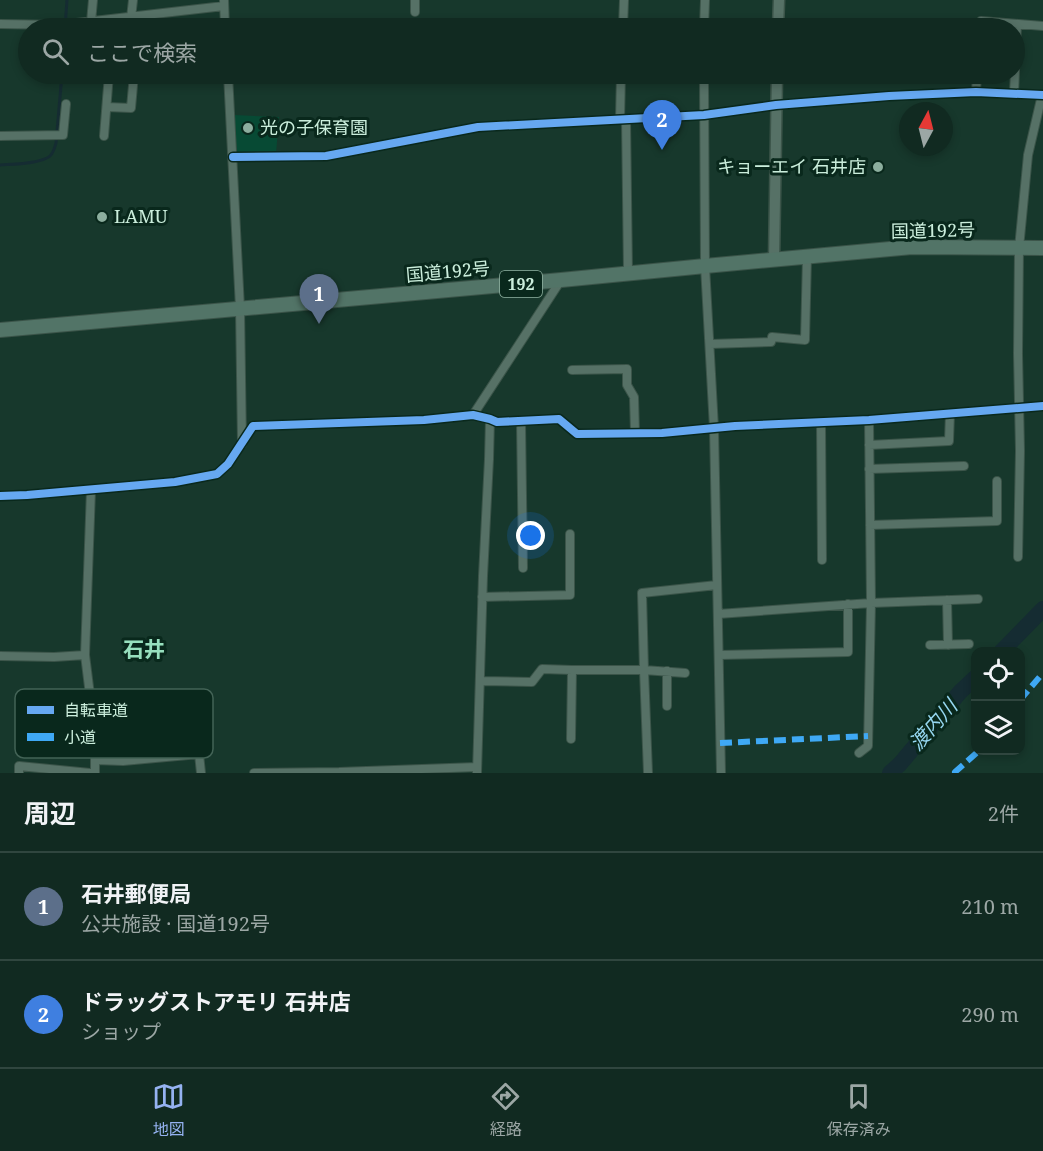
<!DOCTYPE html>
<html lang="ja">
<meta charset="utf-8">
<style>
:root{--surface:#112a21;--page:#1a322a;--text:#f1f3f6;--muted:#9ca7a5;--line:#30463f;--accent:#95b2f1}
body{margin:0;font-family:"Noto Serif","Noto Sans JP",serif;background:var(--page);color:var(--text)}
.controls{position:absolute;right:18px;bottom:18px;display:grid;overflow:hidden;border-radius:12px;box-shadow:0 3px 9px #0003}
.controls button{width:54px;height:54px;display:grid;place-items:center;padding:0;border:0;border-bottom:2px solid var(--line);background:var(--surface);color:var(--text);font:30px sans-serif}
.compass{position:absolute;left:899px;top:102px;width:54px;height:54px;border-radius:50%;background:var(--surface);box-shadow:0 3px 9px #0003;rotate:7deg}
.you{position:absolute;left:531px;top:536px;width:21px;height:21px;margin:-15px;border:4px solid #fff;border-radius:50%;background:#1a73e8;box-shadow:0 0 0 9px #1a73e833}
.badge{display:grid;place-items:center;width:39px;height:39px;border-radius:50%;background:var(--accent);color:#fff;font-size:20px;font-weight:700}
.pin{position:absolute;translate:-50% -50px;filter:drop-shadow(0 2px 3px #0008)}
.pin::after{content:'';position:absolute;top:32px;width:21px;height:18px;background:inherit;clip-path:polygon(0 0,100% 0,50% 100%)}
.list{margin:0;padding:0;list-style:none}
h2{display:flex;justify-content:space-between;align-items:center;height:78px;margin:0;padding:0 24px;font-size:26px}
h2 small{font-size:20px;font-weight:400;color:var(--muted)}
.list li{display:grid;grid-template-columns:39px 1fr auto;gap:18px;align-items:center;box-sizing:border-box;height:108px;padding:0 24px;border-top:2px solid var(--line)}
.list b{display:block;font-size:22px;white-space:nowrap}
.list p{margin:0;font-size:20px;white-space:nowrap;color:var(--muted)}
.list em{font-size:20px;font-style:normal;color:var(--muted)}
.icon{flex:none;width:33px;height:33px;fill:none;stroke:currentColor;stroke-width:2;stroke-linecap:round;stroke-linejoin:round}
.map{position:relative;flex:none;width:1043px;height:773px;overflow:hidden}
.search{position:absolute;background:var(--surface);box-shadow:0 3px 9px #0003;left:18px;right:18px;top:18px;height:66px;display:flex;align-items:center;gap:15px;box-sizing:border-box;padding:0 21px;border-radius:33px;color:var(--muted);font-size:22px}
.sheet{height:294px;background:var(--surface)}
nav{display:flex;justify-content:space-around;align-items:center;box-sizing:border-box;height:84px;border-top:2px solid var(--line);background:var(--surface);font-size:16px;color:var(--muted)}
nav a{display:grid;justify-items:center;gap:3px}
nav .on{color:var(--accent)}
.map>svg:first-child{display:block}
</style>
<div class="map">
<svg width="1043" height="773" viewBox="0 0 1043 773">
<rect width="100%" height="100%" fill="#17382c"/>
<path fill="#074a34" d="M234,115L279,117L276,154H237Z"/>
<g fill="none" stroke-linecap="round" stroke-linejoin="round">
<path stroke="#152c32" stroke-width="3" d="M65,28L67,0
M0,165C12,164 41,164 50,156C53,153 55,147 56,143L62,74"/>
<path stroke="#152c32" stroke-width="16" d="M1001,652L1043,609
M890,773L900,764L960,692L976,677"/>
<defs>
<path id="street" d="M224,0L225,28
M415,0V12
M131,18L133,0
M91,22L93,0
M0,24L59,25L224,6
M137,28L138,17
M623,28L624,0
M704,28L705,0
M980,28L981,21L1043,26
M228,74L240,308L242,444
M704,74L705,266L714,428L721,773
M976,92L977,74
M1014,94L1017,24
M107,107L131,108L134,74
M626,119L628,273
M620,120L621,74
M0,136L63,135L66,104
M104,136L109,74
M233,157L326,156L478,127L704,115L776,105L889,96L976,92L1043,95
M710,344L771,342L772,337L805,340L807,257
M572,370L627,369V385L634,397L635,433
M473,415L561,280
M521,421L523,568
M821,422L822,560
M869,445L949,441L950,413
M869,469L964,466
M91,490L85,655L95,735V773
M0,496L27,495L175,482L217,474L228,464L253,426L424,420L473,415L490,419L497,422L559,419L577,434L662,433L735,426L869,420L1043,406
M870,525L997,521V481
M1018,557L1020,451L1018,354L1019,248L1028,155L1042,95
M482,597L570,595V534
M947,600L948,645
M718,614L871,603L869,420
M930,645L969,644
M719,655L848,652V604
M0,656L54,657L85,655
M667,671V706
M480,681L532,682L542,669L572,670
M571,739L572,670H644L642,593L717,585
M859,753L868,746L871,603L978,599
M95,760L123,761L199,754L201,773
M19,773V766L90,773
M254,773L339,772L477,767
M477,773L483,576L489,459L490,419
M648,773L644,670L685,673"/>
<path id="secondary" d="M778,28L779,0
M774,260L777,74"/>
<path id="highway" d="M0,330L561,280L705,266L912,247L1043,248"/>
</defs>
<use href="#street" stroke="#3b5449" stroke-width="10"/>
<use href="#secondary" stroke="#3b5449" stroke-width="13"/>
<use href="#highway" stroke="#3b5449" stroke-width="16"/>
<use href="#street" stroke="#567166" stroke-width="8"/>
<use href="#secondary" stroke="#567166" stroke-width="10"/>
<use href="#highway" stroke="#527467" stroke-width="14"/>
<path stroke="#3fa9f5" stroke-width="6" stroke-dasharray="12 6" stroke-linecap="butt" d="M1020,700L1043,673
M720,743L868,736
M956,773L955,772L980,750"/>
<defs>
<path id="cycleway" d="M233,157L326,156L478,127L704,115L776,105L889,96L976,92L1043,95
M0,496L27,495L175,482L217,474L228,464L253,426L424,420L473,415L490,419L497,422L559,419L577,434L662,433L735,426L869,420L1043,406"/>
</defs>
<use href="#cycleway" stroke="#09281c" stroke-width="11"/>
<use href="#cycleway" stroke="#66a8f1" stroke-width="8"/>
</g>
<g fill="#8cae9e" stroke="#09281c" stroke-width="2">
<circle cx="248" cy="128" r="6"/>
<circle cx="878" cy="167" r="6"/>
<circle cx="102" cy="217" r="6"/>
</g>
<g text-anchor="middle" stroke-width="6" stroke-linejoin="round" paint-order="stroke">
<rect fill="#09281c" stroke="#91b3a2" stroke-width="1.5" x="500" y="271" width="42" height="26" rx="4.5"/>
<g font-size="16" font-weight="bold" fill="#cbeedc">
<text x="521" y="290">192</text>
</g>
<g font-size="18" fill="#cbeedc" stroke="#09281c" text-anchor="start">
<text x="260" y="134">光の子保育園</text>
<text x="866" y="173" text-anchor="end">キョーエイ 石井店</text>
<text x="114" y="223">LAMU</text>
</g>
<g font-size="18" fill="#cbeedc" stroke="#09281c">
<text transform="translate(933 231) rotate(-1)" y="6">国道192号</text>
<text transform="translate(448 272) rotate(-5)" y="6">国道192号</text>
</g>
<g font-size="20" font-style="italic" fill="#95d6ef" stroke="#09281c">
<text transform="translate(933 725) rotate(-48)" y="7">渡内川</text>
</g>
<g font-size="21" font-weight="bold" fill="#97e0be" stroke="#09281c">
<text x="144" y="657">石井</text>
</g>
</g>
<rect x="15" y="689" width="198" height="69" rx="9" fill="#09281c" stroke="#436356" stroke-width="1.5"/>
<rect x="27" y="706" width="27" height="8" fill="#66a8f1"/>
<rect x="27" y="733" width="27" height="8" fill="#3fa9f5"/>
<g font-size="16" fill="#cbeedc">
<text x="64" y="716">自転車道</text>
<text x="64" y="743">小道</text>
</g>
</svg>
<div class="controls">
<button><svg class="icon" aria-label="locate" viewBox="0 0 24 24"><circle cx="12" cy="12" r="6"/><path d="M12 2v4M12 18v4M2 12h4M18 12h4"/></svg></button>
<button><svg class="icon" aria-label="layers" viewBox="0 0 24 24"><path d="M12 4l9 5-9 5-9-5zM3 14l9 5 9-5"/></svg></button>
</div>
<svg class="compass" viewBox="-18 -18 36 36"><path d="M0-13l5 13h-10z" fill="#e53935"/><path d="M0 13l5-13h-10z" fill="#9ca7a5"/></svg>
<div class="you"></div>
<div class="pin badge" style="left:319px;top:324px;background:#5c6f8a">1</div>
<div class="pin badge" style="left:662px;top:150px;background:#3f7fe0">2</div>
<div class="search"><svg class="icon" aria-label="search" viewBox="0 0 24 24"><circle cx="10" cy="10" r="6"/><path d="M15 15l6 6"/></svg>ここで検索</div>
</div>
<section class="sheet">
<h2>周辺<small>2件</small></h2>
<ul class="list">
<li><span class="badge" style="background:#5c6f8a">1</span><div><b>石井郵便局</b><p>公共施設 · 国道192号</p></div><em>210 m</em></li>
<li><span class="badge" style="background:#3f7fe0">2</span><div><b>ドラッグストアモリ 石井店</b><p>ショップ</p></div><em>290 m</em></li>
</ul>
</section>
<nav>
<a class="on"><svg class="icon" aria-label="map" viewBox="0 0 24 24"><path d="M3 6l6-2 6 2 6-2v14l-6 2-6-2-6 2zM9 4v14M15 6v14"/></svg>地図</a>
<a><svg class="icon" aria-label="directions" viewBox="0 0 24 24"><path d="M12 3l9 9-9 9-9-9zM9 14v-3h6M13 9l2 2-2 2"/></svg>経路</a>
<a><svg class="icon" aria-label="saved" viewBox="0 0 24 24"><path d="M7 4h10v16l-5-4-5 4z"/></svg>保存済み</a>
</nav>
